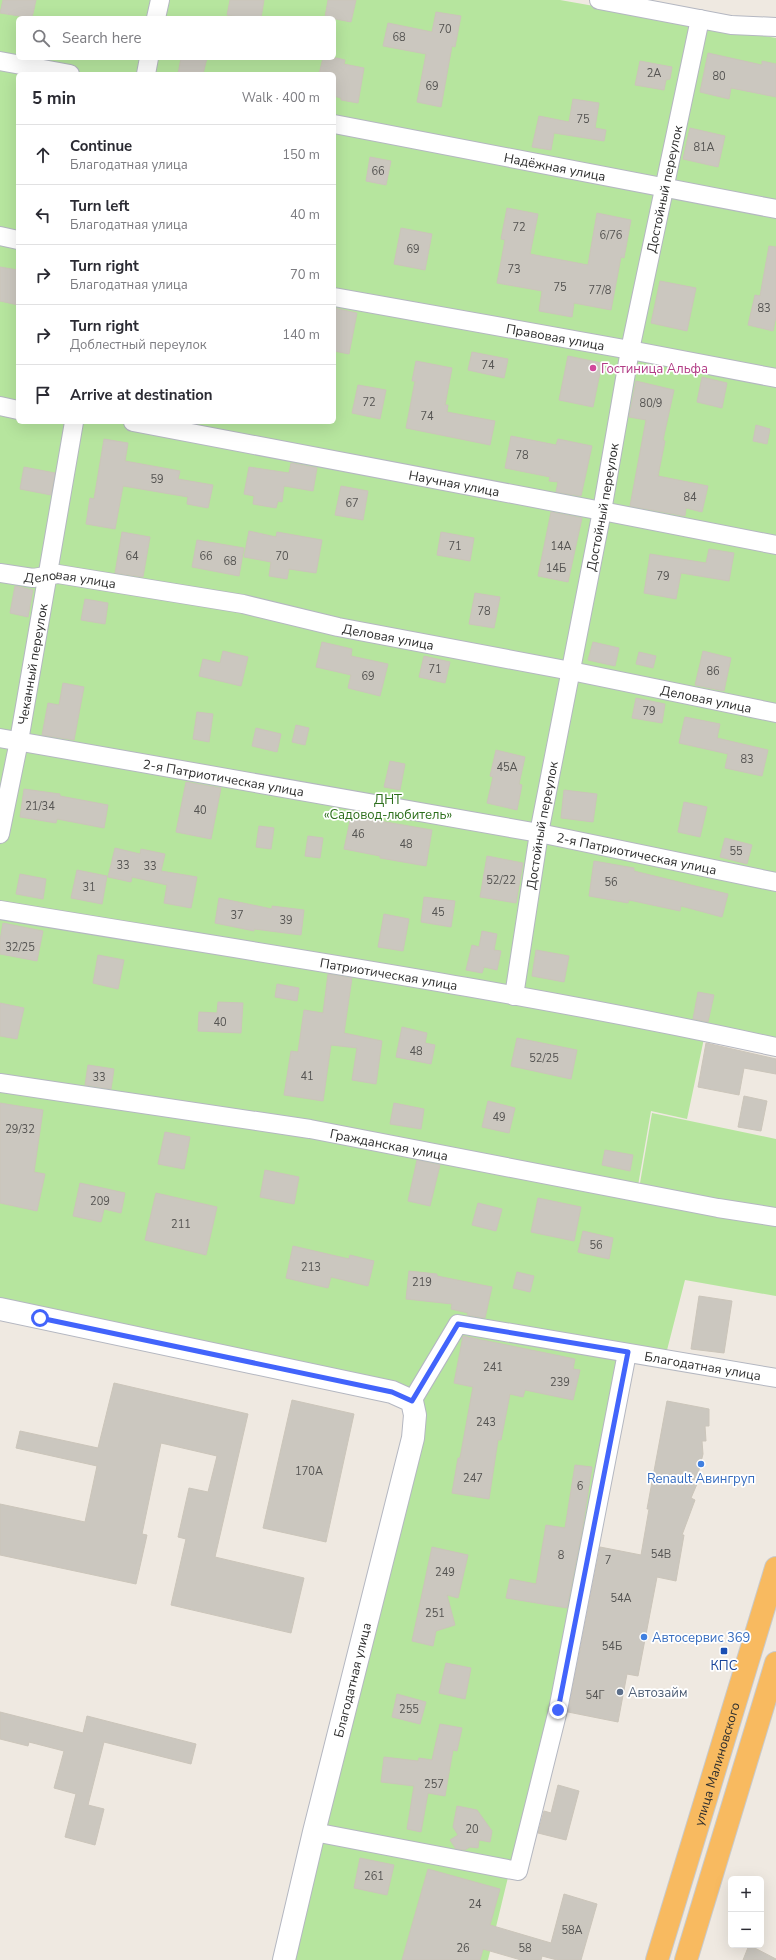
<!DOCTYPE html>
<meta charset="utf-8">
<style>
:root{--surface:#fff;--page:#f7f7f7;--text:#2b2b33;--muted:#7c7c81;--line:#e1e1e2}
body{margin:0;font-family:"Nunito Sans",sans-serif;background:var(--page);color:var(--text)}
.controls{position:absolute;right:12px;bottom:12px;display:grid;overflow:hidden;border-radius:6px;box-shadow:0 4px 16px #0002}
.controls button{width:36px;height:36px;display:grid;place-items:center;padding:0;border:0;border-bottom:1px solid var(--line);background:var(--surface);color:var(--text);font:20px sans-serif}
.stop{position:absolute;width:12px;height:12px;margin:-9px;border:3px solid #4264fb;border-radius:50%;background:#fff}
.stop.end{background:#4264fb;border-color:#fff;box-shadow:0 1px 4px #0008}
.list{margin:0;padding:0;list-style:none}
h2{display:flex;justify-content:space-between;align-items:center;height:52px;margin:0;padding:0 16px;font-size:17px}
h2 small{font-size:13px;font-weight:400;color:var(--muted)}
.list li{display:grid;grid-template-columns:26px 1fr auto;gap:12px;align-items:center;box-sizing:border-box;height:60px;padding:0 16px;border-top:1px solid var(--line)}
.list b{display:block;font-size:15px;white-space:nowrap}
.list p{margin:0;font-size:13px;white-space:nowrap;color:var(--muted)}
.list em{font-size:13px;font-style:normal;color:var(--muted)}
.icon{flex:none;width:22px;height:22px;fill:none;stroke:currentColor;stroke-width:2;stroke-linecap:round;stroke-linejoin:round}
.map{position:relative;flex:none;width:776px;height:1960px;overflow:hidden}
.search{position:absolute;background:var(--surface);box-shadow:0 4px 16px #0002;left:16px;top:16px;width:320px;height:44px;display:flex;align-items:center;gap:10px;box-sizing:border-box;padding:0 14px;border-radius:6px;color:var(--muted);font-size:15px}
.panel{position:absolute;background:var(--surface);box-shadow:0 4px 16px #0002;left:16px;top:72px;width:320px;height:352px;border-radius:6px}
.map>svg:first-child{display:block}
</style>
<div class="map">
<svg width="776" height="1960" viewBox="0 0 776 1960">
<rect width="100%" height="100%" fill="#efe9e1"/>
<path fill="#b6e59e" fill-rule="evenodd" d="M0,0H560L776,38V1043L706,1029L687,1119L651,1111L636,1197L776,1221V1296L685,1280L666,1354L622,1346L567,1633L488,1960H290L421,1395L0,1301ZM18,18H334V58H18ZM18,74H334V422H18Z
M652,1113L776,1139V1212L639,1189Z"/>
<path fill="#cbc7bf" stroke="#cbc5ba" d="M3,0H36L32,18L0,13Z
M230,0H264L261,18H243L227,15Z
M328,0H356L351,22L325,17Z
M436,12L461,16L455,47L452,46L441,107L417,102L426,54L383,46L388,23L432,32Z
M708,53L762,65V61L776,64V97L731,88L729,99L700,92Z
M181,58H207L203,74H178Z
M323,58H337L345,60L344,64L364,68L358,103L341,100V98L334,96V74H319Z
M640,61L672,67L670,79L666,80L664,90L635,85Z
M573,99L599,103L595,128L606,130L604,141L554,133L551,150L532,147L539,116L569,122Z
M690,128L725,136L718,167L683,159Z
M370,157L391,161L386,185L366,181Z
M507,208L538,214L530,254L588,265L597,213L631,220L624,258L621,257L611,310L574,303L572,317L539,311L542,291L497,283L505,240L501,239Z
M401,228L432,234L425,270L394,264Z
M769,246L776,247V317L773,331L748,325L755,295L760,296Z
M0,267L18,270V305L0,301Z
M660,281L696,288L687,331L651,323Z
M334,308L357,313L349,354L334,351Z
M472,352L508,359L504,378L468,370Z
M568,356L602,363L593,407L559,400Z
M416,361L452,368L445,405H448L447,412L495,421L490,445L406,428L415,381H412Z
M702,377L727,383L722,408L697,402Z
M636,381L674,390L663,440L665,441L658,476L708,486L702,512L686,508L685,516L630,506L646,420L629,417Z
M358,385L386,390L380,419L352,413Z
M756,425L770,429L767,444L753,441Z
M511,436L556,445L558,439L592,446L581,496L556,492L558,482L549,481L550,477L505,468Z
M104,439L128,443L125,461L180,471L178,479L213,485L208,508L187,504L188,497L123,486L115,529L86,524L90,498L94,499Z
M291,463L317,468L313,491L284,486L282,502L278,501L276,508L253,504L254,496L244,494L249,467L289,473Z
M24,467L55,473L51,495L20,489Z
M341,486L368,491L363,520L335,515Z
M551,512L582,518L568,582L538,576Z
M249,531L276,537L277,532L322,540L316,573L289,569L287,579L269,576L271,562L244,557Z
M122,532L150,537L143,577L115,573Z
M441,532L474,538L470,561L437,555Z
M197,540L244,548L239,576L192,567Z
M709,549L734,553L729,581L681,573L676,599L644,593L650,554L706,563Z
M15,586L33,590L28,617L10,613Z
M475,593L500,597L494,628L469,624Z
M85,599L108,603L105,624L81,620Z
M322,642L352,649L351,656L388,664L380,696L348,688L351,675L316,667Z
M593,642L619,648L615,666L588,660Z
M223,651L248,657L241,686L199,676L203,659L220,663Z
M703,651L731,658L724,691L695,685Z
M639,652L656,656L653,668L636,664Z
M424,656L450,662L445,683L419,677Z
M63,683L84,687L74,740L42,735L48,703L59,705Z
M636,698L665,704L662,723L632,718Z
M197,712L213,714L209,742L193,739Z
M685,717L720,724L717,738L768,750L762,776L725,768L728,754L679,743Z
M296,725L309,728L305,745L292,742Z
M256,728L281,734L277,752L252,746Z
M496,750L525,757L519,784L522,785L517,810L487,803L493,777L490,776Z
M390,761L405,764L400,790L384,787Z
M186,782L221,788L211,839L176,832Z
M24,789L60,794V796L108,805L104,828L57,819L56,823L20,817Z
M564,790L597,794L593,822L561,818Z
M684,802L707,807L700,837L678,832Z
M351,816L432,830L426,866L380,858V856L344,849Z
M259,826L274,828L271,849L256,847Z
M308,836L323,838L320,858L305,856Z
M725,838L752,845L747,864L720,857Z
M115,848L140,854L141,849L165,854L161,871L197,877L191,908L164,903L167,885L132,877L131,882L108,877Z
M487,856L523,863L516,903L480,897Z
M594,861L634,868V871L728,894L722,917L681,906L680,911L629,900L628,903L589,896Z
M77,870L107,876L102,904L71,898Z
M20,874L46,879L43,899L16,894Z
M424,897L455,901L451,927L421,922Z
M219,898L272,909V906L304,910L301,935L254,929V931L215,923Z
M384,914L409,919L403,951L378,947Z
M3,923L43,931L37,961L0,954V940Z
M482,931L497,934L494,950L501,951L497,970L484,967L482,973L466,970L472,945L479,947Z
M536,950L569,956L564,982L532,976Z
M98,955L124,960L118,989L93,983Z
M328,974L352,978L344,1033L382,1041L376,1084L352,1080L357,1048L331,1045L323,1101L284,1095L291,1051L298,1052L304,1010L323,1013Z
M277,984L299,988L297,1001L275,997Z
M698,992L714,995L708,1022L693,1019Z
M218,1002L243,1003L241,1033L198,1031L199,1012L217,1013Z
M0,1003L24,1008L17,1039L0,1036Z
M402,1027L427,1033L425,1043L435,1045L431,1064L396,1057Z
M517,1038L577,1050L571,1079L511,1066Z
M706,1043L776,1059V1074L744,1068L739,1095L698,1087Z
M88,1065L114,1069L111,1089L85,1085Z
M744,1096L767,1101L761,1131L738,1127Z
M488,1101L515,1108L509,1133L482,1127Z
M0,1103L43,1110L34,1172L45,1174L37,1211L0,1203Z
M394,1103L424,1109L421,1129L390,1124Z
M165,1132L190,1137L184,1169L158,1164Z
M605,1150L633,1155L630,1171L602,1165Z
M417,1160L440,1165L430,1206L408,1201Z
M265,1170L299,1177L294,1204L260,1197Z
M80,1183L125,1193L121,1213L104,1209L101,1222L73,1216Z
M156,1193L217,1207L206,1255L145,1240Z
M538,1198L581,1207L574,1241L531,1232Z
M478,1203L502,1209L496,1231L472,1225Z
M583,1231L613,1238L609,1259L578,1252Z
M293,1246L349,1259L350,1255L374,1261L368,1286L331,1277L328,1288L286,1278Z
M409,1271L437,1274V1276L492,1287L485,1318L467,1315L468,1313L451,1309L452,1304L406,1299Z
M517,1272L534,1276L530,1292L513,1288Z
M699,1296L732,1301L724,1353L691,1349Z
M463,1336L575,1359L573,1369L580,1370L573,1400L525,1390L523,1397L510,1394L501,1440H498L489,1499L452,1493L458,1458H460L473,1387L454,1383Z
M114,1383L248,1414L215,1557L304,1578L291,1633L171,1605L186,1539L178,1537L189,1488L208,1492L217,1456L161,1443L142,1534L147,1535L136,1584L0,1555V1504L85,1522L97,1466L16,1448L20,1431L98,1448Z
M292,1400L354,1414L326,1542L263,1528Z
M667,1401L709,1409V1426H705L706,1441H702L703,1454L699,1470L693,1482L697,1484L691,1498L695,1500L682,1535H684L676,1581L657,1577L638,1676L627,1674L618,1722L568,1712L600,1547L641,1555L649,1509H647Z
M575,1465L592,1467L582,1531L567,1608L506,1598L510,1579L536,1584L546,1525L565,1528Z
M432,1547L468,1555L458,1598L447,1595L455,1625L436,1631L433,1646L412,1641Z
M446,1663L471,1668L465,1699L439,1693Z
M397,1694L426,1702L420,1724L392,1717Z
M0,1712L83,1733L87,1716L196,1744L191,1764L104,1742L88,1805L104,1809L95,1845L65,1837L76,1794L54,1788L64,1751L29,1742L28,1746L0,1739Z
M440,1724L462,1728L457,1751L453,1750L445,1796L428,1793L421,1832L407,1829L414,1786L381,1782L384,1757L418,1761L419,1758L432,1760Z
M558,1785L579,1791L566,1840L538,1833L544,1811L551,1813Z
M457,1806L477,1810L492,1831L490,1842L479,1840L478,1848L470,1847L465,1850L456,1849L450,1840L458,1835L453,1827Z
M360,1858L394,1865L387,1895L354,1888Z
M428,1869L500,1889L490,1925L551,1943L564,1894L597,1904L581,1960H557L542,1956L541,1960H521L483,1949L480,1960H402Z
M749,1945L776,1959V1960H743Z"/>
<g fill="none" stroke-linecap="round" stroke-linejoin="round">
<defs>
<g id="minor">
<path d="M599,0L731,25L776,27"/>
<path d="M156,18L160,0"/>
<path d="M0,61L70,74"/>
<path d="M146,74L149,58"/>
<path id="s1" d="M334,124L776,209"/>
<path d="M0,236L18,240"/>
<path id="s2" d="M334,297L630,350L776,378"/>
<path d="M0,406L18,410"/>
<path id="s3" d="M133,422L602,511L776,545"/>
<path id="s4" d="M0,573L33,578L58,574L243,604L338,627L571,671L776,713"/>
<path id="s5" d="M0,738L539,833L776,882"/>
<path id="s6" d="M0,834L19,741L74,422"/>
<path id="s7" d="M0,910C259,953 520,991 776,1047"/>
<path id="s8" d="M514,996L539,833L602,511L630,350L700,19"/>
<path id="s9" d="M0,1083L310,1129L718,1208L776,1217"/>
<path id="s10" d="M412,1401L458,1324L776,1378"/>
<path d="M314,1832L518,1871L558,1710L627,1353"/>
</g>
<path id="tertiary" d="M0,1309L392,1392L412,1401L415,1415L413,1438L314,1832L284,1960"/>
<g id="trunk">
<path id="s11" d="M657,1960L776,1568"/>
<path d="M686,1960L776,1663"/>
</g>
</defs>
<use href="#minor" stroke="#b4b7c1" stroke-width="20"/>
<use href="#tertiary" stroke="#b4b7c1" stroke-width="24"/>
<use href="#trunk" stroke="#c9c9c9" stroke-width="24"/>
<use href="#minor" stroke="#fff" stroke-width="18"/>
<use href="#tertiary" stroke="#fff" stroke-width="22"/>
<use href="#trunk" stroke="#f8ba60" stroke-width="22"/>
</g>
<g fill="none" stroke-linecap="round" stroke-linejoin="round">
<path stroke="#4264fb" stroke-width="5" d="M40,1318L392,1392L412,1401L458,1324L628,1352L558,1710"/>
</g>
<circle fill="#d1479c" stroke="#fff" stroke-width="1.5" cx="593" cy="368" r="4"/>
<g fill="#3f7fe0" stroke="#fff" stroke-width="1.5">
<circle cx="701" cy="1464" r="4"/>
<circle cx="644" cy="1637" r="4"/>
</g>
<rect fill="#1a4fb4" stroke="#fff" stroke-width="1.5" x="720" y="1647" width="8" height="8" rx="2"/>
<circle fill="#5c6f8a" stroke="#fff" stroke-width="1.5" cx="620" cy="1692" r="4"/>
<g text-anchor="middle" stroke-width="3.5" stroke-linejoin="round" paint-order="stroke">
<g font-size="11" fill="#555452">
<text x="445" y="33">70</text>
<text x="399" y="41">68</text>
<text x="654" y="77">2А</text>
<text x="719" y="80">80</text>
<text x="432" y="90">69</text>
<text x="583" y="123">75</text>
<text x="704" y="151">81А</text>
<text x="378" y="175">66</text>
<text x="519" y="231">72</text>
<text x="611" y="239">6/76</text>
<text x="413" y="253">69</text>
<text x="514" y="273">73</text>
<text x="560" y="291">75</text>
<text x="600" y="294">77/8</text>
<text x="764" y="312">83</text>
<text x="488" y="369">74</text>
<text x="369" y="406">72</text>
<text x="651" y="407">80/9</text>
<text x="427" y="420">74</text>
<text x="522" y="459">78</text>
<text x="157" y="483">59</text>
<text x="690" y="501">84</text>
<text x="352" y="507">67</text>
<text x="455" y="550">71</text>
<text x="561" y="550">14А</text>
<text x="132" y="560">64</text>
<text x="206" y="560">66</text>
<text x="282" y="560">70</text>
<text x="230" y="565">68</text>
<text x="556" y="572">14Б</text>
<text x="663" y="580">79</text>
<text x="484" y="615">78</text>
<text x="435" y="673">71</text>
<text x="713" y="675">86</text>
<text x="368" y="680">69</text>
<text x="649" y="715">79</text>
<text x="747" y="763">83</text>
<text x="507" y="771">45А</text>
<text x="40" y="810">21/34</text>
<text x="200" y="814">40</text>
<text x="358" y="838">46</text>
<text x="406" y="848">48</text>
<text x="736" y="855">55</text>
<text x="123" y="869">33</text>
<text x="150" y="870">33</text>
<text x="501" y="884">52/22</text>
<text x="611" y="886">56</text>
<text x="89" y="891">31</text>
<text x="438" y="916">45</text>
<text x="237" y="919">37</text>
<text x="286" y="924">39</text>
<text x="20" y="951">32/25</text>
<text x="220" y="1026">40</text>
<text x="416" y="1055">48</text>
<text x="544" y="1062">52/25</text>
<text x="307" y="1080">41</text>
<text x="99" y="1081">33</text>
<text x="499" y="1121">49</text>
<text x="20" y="1133">29/32</text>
<text x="100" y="1205">209</text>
<text x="181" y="1228">211</text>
<text x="596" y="1249">56</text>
<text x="311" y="1271">213</text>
<text x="422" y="1286">219</text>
<text x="493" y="1371">241</text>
<text x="560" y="1386">239</text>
<text x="486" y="1426">243</text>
<text x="309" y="1475">170А</text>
<text x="473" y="1482">247</text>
<text x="580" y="1490">6</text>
<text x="661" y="1558">54В</text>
<text x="561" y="1559">8</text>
<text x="608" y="1564">7</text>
<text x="445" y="1576">249</text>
<text x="621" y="1602">54А</text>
<text x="435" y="1617">251</text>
<text x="612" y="1650">54Б</text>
<text x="595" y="1699">54Г</text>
<text x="409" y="1713">255</text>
<text x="434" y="1788">257</text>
<text x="472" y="1833">20</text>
<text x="374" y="1880">261</text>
<text x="475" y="1908">24</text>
<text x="572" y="1934">58А</text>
<text x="463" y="1952">26</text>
<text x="525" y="1952">58</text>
</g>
<g font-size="13" fill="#2e2e2e" stroke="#fff">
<text dy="5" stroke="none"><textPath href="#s1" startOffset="225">Надёжная улица</textPath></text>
<text dy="5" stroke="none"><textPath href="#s8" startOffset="821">Достойный переулок</textPath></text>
<text dy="5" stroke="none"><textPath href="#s2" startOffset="225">Правовая улица</textPath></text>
<text dy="5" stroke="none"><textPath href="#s3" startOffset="327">Научная улица</textPath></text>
<text dy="5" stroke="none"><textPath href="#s8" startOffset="497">Достойный переулок</textPath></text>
<text dy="5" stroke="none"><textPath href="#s4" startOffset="71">Деловая улица</textPath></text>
<text dy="5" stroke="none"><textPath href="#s4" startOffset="395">Деловая улица</textPath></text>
<text dy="5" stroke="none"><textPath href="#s6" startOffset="173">Чеканный переулок</textPath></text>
<text dy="5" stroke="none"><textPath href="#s4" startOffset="719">Деловая улица</textPath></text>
<text dy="5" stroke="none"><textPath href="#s5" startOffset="227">2-я Патриотическая улица</textPath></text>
<text dy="5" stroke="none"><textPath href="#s8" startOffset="173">Достойный переулок</textPath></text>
<text dy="5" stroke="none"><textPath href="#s5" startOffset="647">2-я Патриотическая улица</textPath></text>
<text dy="5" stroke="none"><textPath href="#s7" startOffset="394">Патриотическая улица</textPath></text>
<text dy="5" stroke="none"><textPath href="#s9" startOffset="394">Гражданская улица</textPath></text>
<text dy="5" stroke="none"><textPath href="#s10" startOffset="338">Благодатная улица</textPath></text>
<text transform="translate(352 1680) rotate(-76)" y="5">Благодатная улица</text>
<text dy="5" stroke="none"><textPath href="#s11" startOffset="205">улица Малиновского</textPath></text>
</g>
<g font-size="13" fill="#b23c85" stroke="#fff" text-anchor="start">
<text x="601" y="373">Гостиница Альфа</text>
</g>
<g font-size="13" fill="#2c6e1b" stroke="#fff">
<text x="388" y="804">ДНТ<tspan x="388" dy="15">«Садовод-любитель»</tspan></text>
</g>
<g font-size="13" fill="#366cbe" stroke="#fff">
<text x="701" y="1483">Renault Авингруп</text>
<text x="652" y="1642" text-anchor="start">Автосервис 369</text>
</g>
<g font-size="13" fill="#164399" stroke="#fff">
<text x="724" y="1670">КПС</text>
</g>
<g font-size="13" fill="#4e5e75" stroke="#fff" text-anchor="start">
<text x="628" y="1697">Автозайм</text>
</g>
</g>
</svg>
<div class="controls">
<button>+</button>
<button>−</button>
</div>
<div class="stop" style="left:40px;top:1318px"></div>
<div class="stop end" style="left:558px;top:1710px"></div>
<div class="search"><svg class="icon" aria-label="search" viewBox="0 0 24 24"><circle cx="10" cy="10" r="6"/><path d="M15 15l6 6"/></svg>Search here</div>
<section class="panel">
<h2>5 min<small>Walk · 400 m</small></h2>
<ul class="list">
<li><svg class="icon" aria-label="ahead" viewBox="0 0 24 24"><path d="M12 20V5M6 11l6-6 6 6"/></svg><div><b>Continue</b><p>Благодатная улица</p></div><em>150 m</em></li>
<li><svg class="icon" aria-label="left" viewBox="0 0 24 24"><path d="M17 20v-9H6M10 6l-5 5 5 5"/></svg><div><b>Turn left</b><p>Благодатная улица</p></div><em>40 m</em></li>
<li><svg class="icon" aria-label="right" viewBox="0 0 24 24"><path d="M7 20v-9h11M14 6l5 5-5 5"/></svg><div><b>Turn right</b><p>Благодатная улица</p></div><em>70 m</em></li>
<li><svg class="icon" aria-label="right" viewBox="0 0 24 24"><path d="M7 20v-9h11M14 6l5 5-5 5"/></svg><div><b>Turn right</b><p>Доблестный переулок</p></div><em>140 m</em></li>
<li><svg class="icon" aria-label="arrive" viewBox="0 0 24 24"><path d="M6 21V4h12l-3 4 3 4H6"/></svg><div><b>Arrive at destination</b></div></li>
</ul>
</section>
</div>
